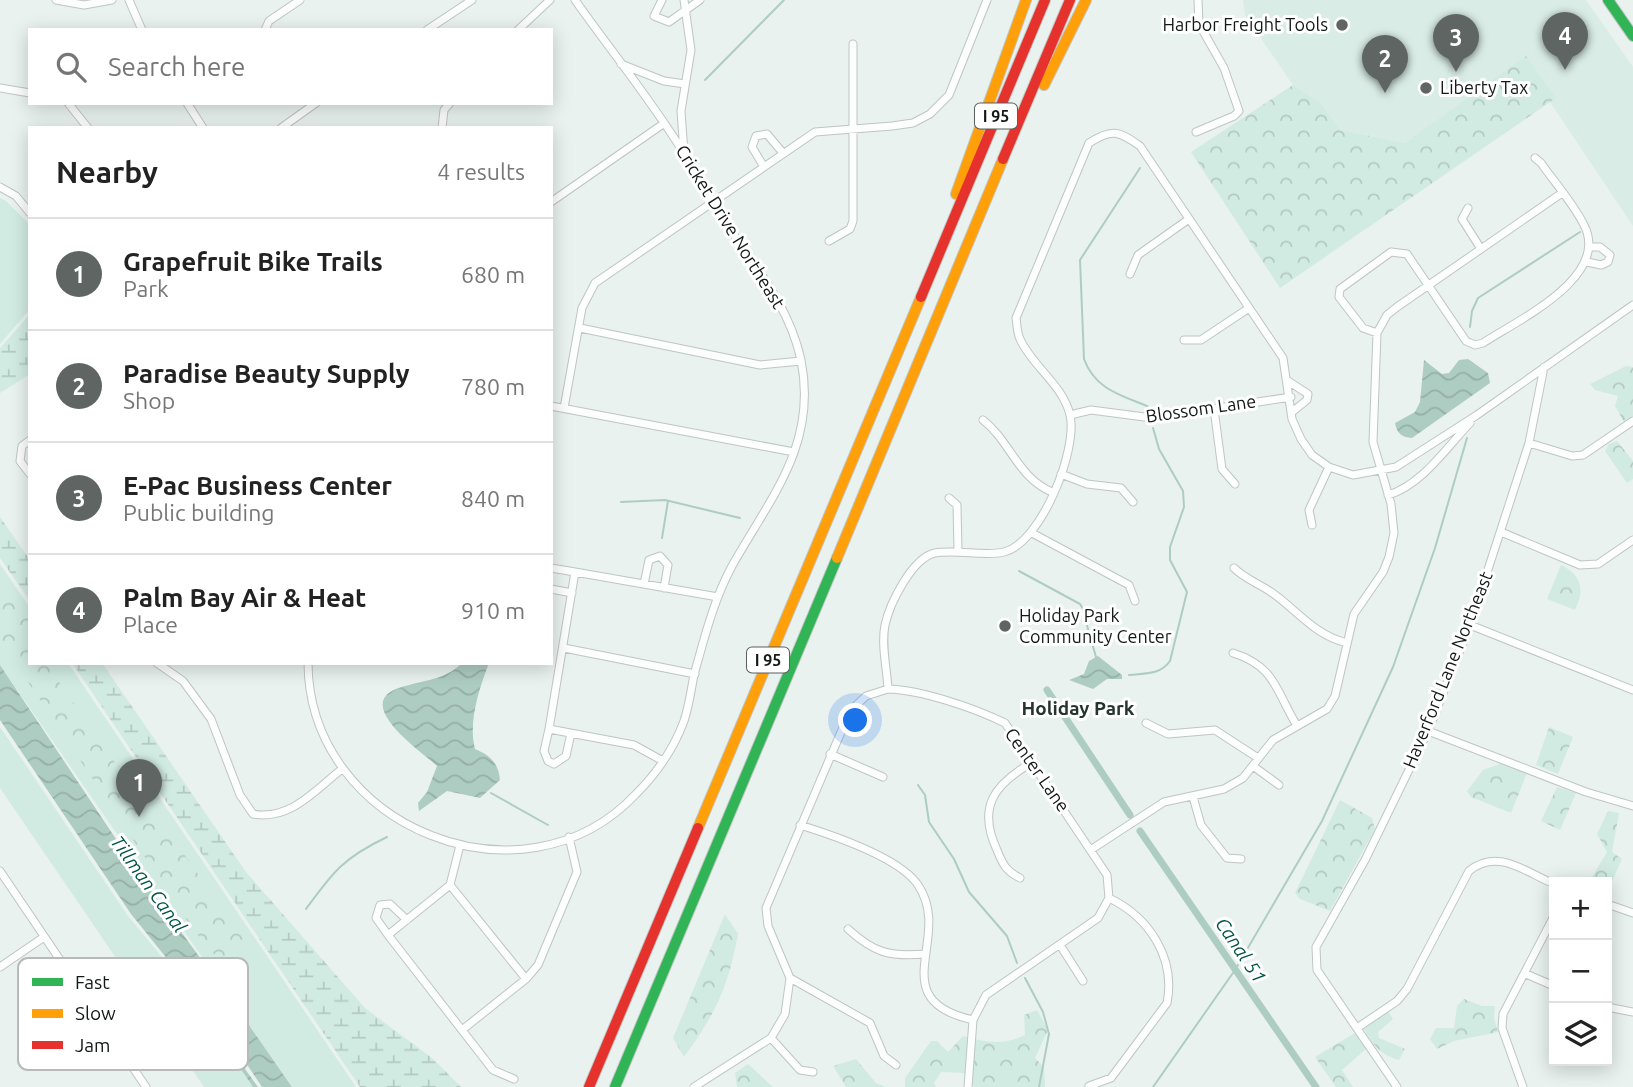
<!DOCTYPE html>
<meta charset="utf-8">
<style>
:root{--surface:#fff;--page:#f2f2f2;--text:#222;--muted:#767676;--line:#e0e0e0;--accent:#5e6563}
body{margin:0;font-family:Ubuntu,sans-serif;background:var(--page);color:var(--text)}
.controls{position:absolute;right:21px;bottom:21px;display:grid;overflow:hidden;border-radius:0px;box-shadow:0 4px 18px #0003}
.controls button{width:63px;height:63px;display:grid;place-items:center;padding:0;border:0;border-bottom:2px solid var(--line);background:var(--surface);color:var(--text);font:35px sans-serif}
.you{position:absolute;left:856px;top:721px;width:24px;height:24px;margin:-18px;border:5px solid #fff;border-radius:50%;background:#1a73e8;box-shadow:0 0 0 10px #1a73e833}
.badge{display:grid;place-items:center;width:46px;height:46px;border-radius:50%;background:var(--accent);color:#fff;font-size:23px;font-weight:700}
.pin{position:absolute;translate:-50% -58px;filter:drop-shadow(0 2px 4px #0008)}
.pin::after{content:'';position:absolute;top:37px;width:24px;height:21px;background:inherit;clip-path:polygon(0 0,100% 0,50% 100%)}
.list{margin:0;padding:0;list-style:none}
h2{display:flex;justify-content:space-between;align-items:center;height:91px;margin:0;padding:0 28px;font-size:30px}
h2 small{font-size:23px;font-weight:400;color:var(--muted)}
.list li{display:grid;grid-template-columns:46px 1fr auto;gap:21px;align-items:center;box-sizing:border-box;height:112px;padding:0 28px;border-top:2px solid var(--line)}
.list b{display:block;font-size:26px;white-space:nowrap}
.list p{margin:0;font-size:23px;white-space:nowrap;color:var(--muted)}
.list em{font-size:23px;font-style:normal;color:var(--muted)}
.icon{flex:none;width:38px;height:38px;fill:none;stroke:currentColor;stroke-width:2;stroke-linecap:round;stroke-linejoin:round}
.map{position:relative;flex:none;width:1633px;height:1087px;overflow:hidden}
.search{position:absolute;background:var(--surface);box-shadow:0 4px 18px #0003;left:28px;top:28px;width:525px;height:77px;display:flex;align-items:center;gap:18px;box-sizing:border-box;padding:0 24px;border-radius:0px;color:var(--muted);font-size:26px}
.panel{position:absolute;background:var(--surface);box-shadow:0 4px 18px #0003;left:28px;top:126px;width:525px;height:539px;border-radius:0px}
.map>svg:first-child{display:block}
</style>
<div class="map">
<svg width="1633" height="1087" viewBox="0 0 1633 1087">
<defs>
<pattern id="forest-crowns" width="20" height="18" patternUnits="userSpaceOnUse" patternTransform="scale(1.75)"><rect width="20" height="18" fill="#d1ebe2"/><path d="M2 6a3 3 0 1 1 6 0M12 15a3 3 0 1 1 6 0" fill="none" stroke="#b3c9c1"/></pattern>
<pattern id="wetland-marsh" width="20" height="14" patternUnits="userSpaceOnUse" patternTransform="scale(1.75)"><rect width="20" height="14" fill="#d1ebe2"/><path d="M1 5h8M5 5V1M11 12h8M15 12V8" fill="none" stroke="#b3c9c1"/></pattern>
<pattern id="water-waves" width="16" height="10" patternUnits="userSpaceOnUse" patternTransform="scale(1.75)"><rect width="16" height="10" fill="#aecdc2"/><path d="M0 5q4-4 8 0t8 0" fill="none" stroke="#95afa6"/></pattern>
</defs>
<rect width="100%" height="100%" fill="#e9f2ef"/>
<path fill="#d9ece5" d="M1243,0H1586L1633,67V226L1550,102L1555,98L1526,57L1405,143L1340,130L1321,103L1293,85L1245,15Z"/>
<path fill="#d1ebe2" d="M0,198L6,201L30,225V309L0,344Z
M0,564L30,608V663H68L356,1087H292L0,665Z
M0,727L128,916L177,975L253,1087H204L0,788Z"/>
<path fill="url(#forest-crowns)" d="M1526,56L1556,98L1280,288L1191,152L1293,85L1321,103L1340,130L1405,143Z
M1626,366L1633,367V416L1624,422L1615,406L1618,396L1595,390L1590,384Z
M1617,441L1633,461V479L1627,483L1605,451L1609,444Z
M1561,565C1582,575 1585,590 1575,610L1547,599Z
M0,581L30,621V663H46L116,764L129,775L246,943L243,965L220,961L192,928L0,640Z
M1549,727L1573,737L1558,774L1536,765Z
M1502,763L1527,773L1511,813L1471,797L1467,791L1483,770Z
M1557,787L1576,793L1560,830L1541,821Z
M1340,800L1372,818L1375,829L1330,911L1300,899L1295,893Z
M1608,811L1619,813L1612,852L1622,859L1607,893V882H1589L1607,852L1597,834Z
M725,914L738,934C728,988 716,1013 684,1057L673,1038Z
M1464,999L1482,1006H1495L1494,1018L1498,1032L1454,1041L1437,1049L1430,1039L1436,1028H1454L1457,1006Z
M1037,1010L1048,1030L1035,1058L1044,1067L1045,1087H974L963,1073L941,1072L934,1083L936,1087H905V1078L931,1041H937L948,1052L963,1036C985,1042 1003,1046 1025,1035L1024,1015Z
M1388,1011L1393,1019L1378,1032L1379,1038L1405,1049L1399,1060C1380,1055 1372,1044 1363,1027Z
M1355,1033L1367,1048L1342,1070L1353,1087H1336L1315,1057Z
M856,1059L876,1083L886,1087H846L833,1066Z
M748,1064L773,1087H737L735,1073Z"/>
<path fill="url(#wetland-marsh)" d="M30,314V374L0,393V348Z
M0,517L30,560V601L0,558Z
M72,663H102L246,872L365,1008L432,1058L461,1087H360Z"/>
<path fill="url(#water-waves)" d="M1468,359L1488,373L1490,383L1412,438C1401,437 1397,433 1395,423L1415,412L1420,402L1424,360L1442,374L1449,373L1459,360Z
M1098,656L1122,675V679H1107L1093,689L1069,680L1084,674L1089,661Z
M462,663H489C479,689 468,722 475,749C490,755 499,764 500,780L480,798L447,791L419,811L418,803L427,792L437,766C423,753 354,706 396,689C419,680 443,682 462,663Z
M0,665L144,881L201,959L226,985L235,1005L292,1087H262L222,1027L131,914L0,720Z
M177,975L258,1087H253Z"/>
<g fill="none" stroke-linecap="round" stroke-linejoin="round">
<path stroke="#aecdc2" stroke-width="2" d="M705,80L784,0
M1140,168L1080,260L1084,359C1095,389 1120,395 1147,406L1150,411
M1470,327L1472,311L1478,298L1580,232
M621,502L665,500L740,518
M662,538L668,501
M1019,571L1080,604L1083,609
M1084,615L1096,657
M1129,675C1146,673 1160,675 1170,661L1187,592L1170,560V547L1184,507L1183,491L1159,449L1153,428
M918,785L925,795L929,822L954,859L969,892L1007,936L1017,963
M491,793L548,825
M306,909C333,872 343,858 387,837
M1025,978L1043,1012L1049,1034L1039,1087
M1153,1087L1235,970L1322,821L1393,667L1435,548L1467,438"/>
<path stroke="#aecdc2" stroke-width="7" d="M1047,690L1130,815
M1140,831L1316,1087"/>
<defs>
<path id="street" d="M56,0L84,5L112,0
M129,0L142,30
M662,0L654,16L669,22L700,0
M684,0L691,50L681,111L684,153
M265,30L269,21L300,0
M427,30L472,0
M518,30L550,0
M621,64L664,81L685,84
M0,88L30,93
M68,103L88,128
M187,103L203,128
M281,128L316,103
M442,128L444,110L450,103
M1196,132L1234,116L1239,111L1224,68L1199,24L1198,0
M764,167L752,147L756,136L767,134L783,153
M0,187L16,196L30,213
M551,202L663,124
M1468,208L1462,219L1481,249
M829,241L850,229L853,221V44
M1587,262L1601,265L1608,262L1610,255L1600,247H1589
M1130,274L1138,255L1189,219
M580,328L760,365L801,361
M1377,333L1363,328L1339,297L1340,289L1391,252L1407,254L1466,341L1475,345L1483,343C1518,320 1611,277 1584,225C1573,203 1555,183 1541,163L1535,158
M1184,340H1201L1249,308
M1288,381L1308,394L1307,400L1292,412
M551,406L794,452
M564,408L582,308L595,283L815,132L892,126L913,123L930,114L949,95L987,0
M1214,409L1222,469L1235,484
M1070,415L1091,410L1152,418L1291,397
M983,420C1010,441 1018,478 1052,492
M30,440L22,446L20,461L30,474
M1529,443L1572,456L1583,455L1633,421
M1061,474L1087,484L1121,488L1133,502
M1388,495C1421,486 1447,447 1470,423
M949,498L957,505L958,550
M1312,525L1309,510L1329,467
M1501,532L1580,565L1598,564L1633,540
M1032,533L1129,585L1135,601
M551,568L575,572
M1234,568C1245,579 1258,583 1271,592C1297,610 1314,635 1347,643
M644,584L649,560L660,556L668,565L664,588
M551,589L572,593
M1470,625L1633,690
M564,648L695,674
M1233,653C1275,666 1276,691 1296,724
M157,663L183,681L211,719L240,795L253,814C290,821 315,790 342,769
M308,663C309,827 523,914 636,794C656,774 674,748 684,721C689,706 691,690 694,675C704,639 714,599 732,566C770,498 818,445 801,360C788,299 744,254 712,202C703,186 695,170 685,155C652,101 611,51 575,0
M888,689C922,690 974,708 1005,723L1107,875L1109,898L1098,918L986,995L973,1020L968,1087
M1146,723L1168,734L1215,730L1258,758
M549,729L544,751L548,761L554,764L566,756L571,733
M1428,731L1586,792L1633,806
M830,754L883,777
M663,761L634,745L549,729L575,572L718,597
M1253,766L1279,785
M1193,797L1201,825L1227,858L1241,859
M800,825C832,835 900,858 918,885C954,938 881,999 973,1020
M460,845L450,885L526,979
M1092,849L1164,802L1224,789L1243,778L1273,740L1327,709L1335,696L1354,614L1383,572L1389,557L1394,533L1391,504L1373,442L1377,333L1387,315L1397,307L1562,193
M0,871L146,1087
M1020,878C1006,871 1003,865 997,850C977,807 994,784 1033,762
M450,885L388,935L493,1070L514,1079
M1607,904L1633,913
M848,929C874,953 890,957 925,954
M388,935L376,918L380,905L390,904L407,920
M1060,945L1083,981
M0,967L44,937
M1526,974L1554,986
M790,978L870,1023L884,1056L896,1065
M1607,1007L1633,1012
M1357,1028L1397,1001L1407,989L1469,871C1497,848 1524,871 1554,884
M462,1030L526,979L538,965L577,872L569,837
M771,1038L800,1070L813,1072
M1089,1086L1111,1078L1167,1003C1176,958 1149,917 1109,898
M694,1087L771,1038L785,1014L790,978L768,926L766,908L850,711L866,696L888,689C887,669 881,645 885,625C890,603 912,558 935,553C957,549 985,557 1004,552C1041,543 1078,450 1070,415C1063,385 1032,366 1020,339C1017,333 1017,324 1016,318L1089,143C1112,128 1119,131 1140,146L1283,358L1292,419L1301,439L1312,455L1329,467L1353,475L1396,467L1477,415L1633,305
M1397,1087L1317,970L1316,947L1365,860L1428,731L1470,625L1529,443L1544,367
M1523,1087L1502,1028L1503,1014L1554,916"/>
<path id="fast" d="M1608,0L1633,36
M615,1087L837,558"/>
<path id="slow" d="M1044,85L1086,0
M956,194L1026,0
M837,558L1003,159
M698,828L921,297"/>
<path id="jam" d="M1003,159L1070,0
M921,297L1045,0
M589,1087L698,828"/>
</defs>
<use href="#street" stroke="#bfc5c3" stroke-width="9"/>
<use href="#fast" stroke="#bfc5c3" stroke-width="12"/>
<use href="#slow" stroke="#bfc5c3" stroke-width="12"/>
<use href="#jam" stroke="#bfc5c3" stroke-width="12"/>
<use href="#street" stroke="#fcfdfd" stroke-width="7"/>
<use href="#fast" stroke="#30b455" stroke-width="10"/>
<use href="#slow" stroke="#ff9f0a" stroke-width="10"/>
<use href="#jam" stroke="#e5322d" stroke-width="10"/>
</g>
<g fill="#5e6563" stroke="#fff" stroke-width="2.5">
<circle cx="1342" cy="25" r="7"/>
<circle cx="1426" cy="88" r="7"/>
<circle cx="1005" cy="626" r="7"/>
</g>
<g text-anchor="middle" stroke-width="6" stroke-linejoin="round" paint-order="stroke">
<g fill="#fff" stroke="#5a5e5d" stroke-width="2">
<rect x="975" y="103.5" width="42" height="25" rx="5"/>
<rect x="747" y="647.5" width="42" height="25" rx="5"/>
</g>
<g font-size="16" font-weight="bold" fill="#131917">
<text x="996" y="122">I 95</text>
<text x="768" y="666">I 95</text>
</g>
<g font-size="18" fill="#131917" stroke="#fff" text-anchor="start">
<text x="1328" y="31" text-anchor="end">Harbor Freight Tools</text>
<text x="1440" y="94">Liberty Tax</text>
<text x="1019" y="622">Holiday Park<tspan x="1019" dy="21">Community Center</tspan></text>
</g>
<g font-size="18" fill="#131917" stroke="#fff">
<text transform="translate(730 227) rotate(58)" y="6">Cricket Drive Northeast</text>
<text transform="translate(1201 409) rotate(-8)" y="6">Blossom Lane</text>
<text transform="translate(1448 670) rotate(-68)" y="6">Haverford Lane Northeast</text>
<text transform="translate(1037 770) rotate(55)" y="6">Center Lane</text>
</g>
<g font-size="19" font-weight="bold" fill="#26342f" stroke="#fff">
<text x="1078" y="715">Holiday Park</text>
</g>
<g font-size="19" font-style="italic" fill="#005442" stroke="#fff">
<text transform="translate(149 884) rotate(54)" y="7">Tillman Canal</text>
<text transform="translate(1241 950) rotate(56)" y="7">Canal 51</text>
</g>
</g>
<rect x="18" y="958" width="230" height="112" rx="10" fill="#fff" stroke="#b8bab9" stroke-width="2"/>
<rect x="32" y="978" width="31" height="8" fill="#30b455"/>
<rect x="32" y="1009" width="31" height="9" fill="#ff9f0a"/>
<rect x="32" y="1041" width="31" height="8" fill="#e5322d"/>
<g font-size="19" fill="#131917">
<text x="75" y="989">Fast</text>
<text x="75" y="1020">Slow</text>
<text x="75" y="1052">Jam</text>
</g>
</svg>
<div class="controls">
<button>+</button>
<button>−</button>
<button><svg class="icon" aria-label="layers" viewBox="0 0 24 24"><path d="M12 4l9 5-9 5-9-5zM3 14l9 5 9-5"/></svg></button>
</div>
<div class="you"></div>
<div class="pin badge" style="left:139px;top:817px">1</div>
<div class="pin badge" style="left:1385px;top:93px">2</div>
<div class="pin badge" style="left:1456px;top:72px">3</div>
<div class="pin badge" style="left:1565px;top:70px">4</div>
<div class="search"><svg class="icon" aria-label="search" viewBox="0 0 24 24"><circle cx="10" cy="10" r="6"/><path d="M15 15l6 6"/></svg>Search here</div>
<section class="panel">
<h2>Nearby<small>4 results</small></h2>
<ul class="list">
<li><span class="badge">1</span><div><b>Grapefruit Bike Trails</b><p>Park</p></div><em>680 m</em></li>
<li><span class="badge">2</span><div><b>Paradise Beauty Supply</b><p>Shop</p></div><em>780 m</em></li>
<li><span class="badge">3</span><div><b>E-Pac Business Center</b><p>Public building</p></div><em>840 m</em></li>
<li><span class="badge">4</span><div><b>Palm Bay Air &amp; Heat</b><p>Place</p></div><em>910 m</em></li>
</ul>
</section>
</div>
